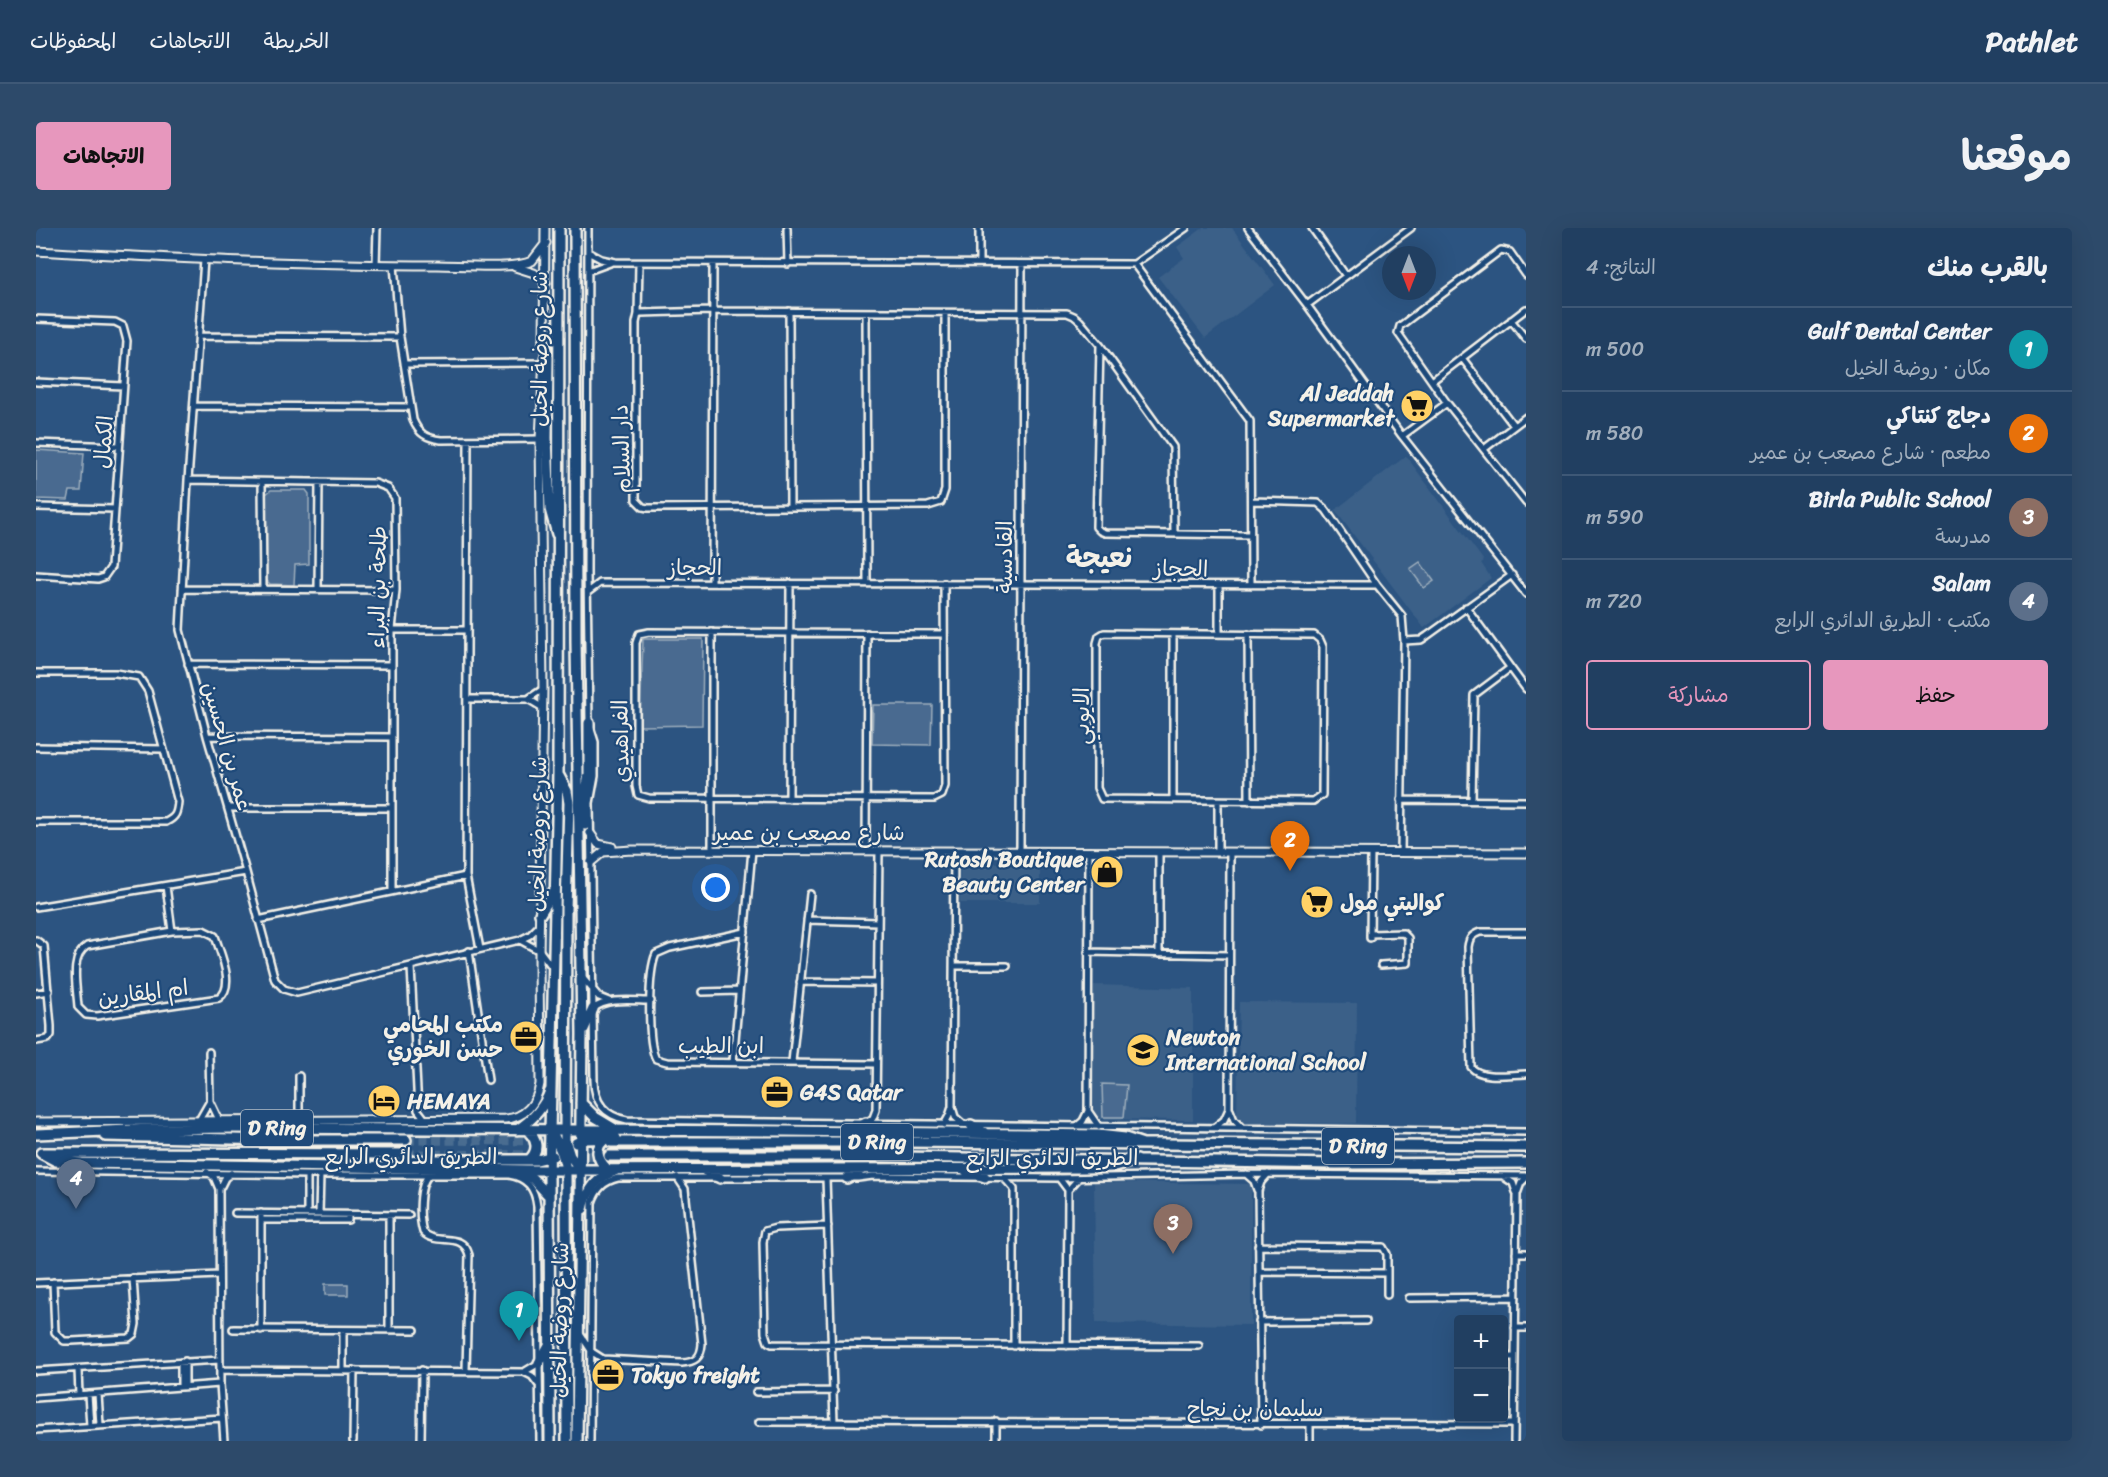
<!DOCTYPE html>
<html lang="ar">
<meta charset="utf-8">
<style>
:root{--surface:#213f61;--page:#2d4a6a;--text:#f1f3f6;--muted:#a2afbd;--line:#3e5876;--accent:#e797bd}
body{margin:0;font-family:Sriracha,"Playpen Sans Arabic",sans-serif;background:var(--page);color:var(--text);direction:rtl}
.controls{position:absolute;right:18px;bottom:18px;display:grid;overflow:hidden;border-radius:6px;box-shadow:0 6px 24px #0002}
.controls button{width:54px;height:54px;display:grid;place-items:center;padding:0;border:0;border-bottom:2px solid var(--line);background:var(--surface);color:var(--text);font:30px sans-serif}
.compass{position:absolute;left:1346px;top:18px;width:54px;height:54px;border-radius:50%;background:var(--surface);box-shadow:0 6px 24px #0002;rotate:180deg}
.you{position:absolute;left:680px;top:660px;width:21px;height:21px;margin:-15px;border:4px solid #fff;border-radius:50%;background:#1a73e8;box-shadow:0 0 0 9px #1a73e833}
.badge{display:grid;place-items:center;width:39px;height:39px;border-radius:50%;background:var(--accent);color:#fff;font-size:20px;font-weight:700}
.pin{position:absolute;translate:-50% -50px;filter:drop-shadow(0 2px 3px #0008)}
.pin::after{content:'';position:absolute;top:32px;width:21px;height:18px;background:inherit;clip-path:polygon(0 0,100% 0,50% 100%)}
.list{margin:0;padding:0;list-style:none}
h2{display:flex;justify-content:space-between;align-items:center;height:78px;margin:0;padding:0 24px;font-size:26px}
h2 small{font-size:20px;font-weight:400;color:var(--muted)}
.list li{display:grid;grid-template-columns:39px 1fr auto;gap:18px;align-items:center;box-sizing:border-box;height:84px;padding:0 24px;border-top:2px solid var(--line)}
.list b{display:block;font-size:22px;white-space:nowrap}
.list p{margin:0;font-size:20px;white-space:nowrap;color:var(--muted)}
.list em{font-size:20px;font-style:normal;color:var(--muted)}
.actions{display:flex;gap:12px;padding:18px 24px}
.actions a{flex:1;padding:14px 0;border:2px solid var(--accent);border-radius:6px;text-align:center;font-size:21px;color:var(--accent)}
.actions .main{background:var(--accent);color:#111}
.map{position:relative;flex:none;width:1490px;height:1213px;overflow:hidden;direction:ltr;border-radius:6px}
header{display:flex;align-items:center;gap:36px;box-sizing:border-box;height:84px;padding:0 30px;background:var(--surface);border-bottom:2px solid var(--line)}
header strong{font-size:28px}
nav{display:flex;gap:33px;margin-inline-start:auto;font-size:21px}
.intro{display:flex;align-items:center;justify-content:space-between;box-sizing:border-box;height:144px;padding:0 36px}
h1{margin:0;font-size:42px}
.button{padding:15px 27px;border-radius:6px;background:var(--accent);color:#111;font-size:21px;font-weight:700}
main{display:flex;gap:36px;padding:0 36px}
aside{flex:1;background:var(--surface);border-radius:6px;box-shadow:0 6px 24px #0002}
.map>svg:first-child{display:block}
</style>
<header>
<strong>Pathlet</strong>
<nav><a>الخريطة</a><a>الاتجاهات</a><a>المحفوظات</a></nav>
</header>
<div class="intro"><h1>موقعنا</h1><a class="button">الاتجاهات</a></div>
<main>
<aside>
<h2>بالقرب منك<small>النتائج: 4</small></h2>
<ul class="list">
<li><span class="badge" style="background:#0f9aa8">1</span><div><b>Gulf Dental Center</b><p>مكان · روضة الخيل</p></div><em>500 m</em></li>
<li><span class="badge" style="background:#e8710a">2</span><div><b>دجاج كنتاكي</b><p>مطعم · شارع مصعب بن عمير</p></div><em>580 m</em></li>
<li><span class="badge" style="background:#8d6e63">3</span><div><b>Birla Public School</b><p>مدرسة</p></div><em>590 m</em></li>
<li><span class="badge" style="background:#5c6f8a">4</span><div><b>Salam</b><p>مكتب · الطريق الدائري الرابع</p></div><em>720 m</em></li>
</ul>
<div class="actions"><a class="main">حفظ</a><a>مشاركة</a></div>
</aside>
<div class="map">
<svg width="1490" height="1213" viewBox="0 0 1490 1213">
<rect width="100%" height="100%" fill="#2c5481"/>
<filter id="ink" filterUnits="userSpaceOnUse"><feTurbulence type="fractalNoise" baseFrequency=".0167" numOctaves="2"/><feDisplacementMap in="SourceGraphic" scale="12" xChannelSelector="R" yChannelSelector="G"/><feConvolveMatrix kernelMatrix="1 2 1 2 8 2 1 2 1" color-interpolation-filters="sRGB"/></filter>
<g filter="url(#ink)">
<path fill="#3b6088" d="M1167,0H1196L1239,57L1169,110L1122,49L1148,30L1141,19Z
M1370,228L1448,333L1445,335L1455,350L1388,400L1299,282Z
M924,635H1004V675H924Z
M1058,757L1157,760V892L1062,891L1056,884Z
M1203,774L1321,775L1320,895L1209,896L1201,892Z
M1058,954L1215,956V1097L1060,1095Z"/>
<path fill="#496b90" stroke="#9eaebc" stroke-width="1.5" d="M0,222L48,225L45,263H34L32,272L0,271Z
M235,262H270L273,266V336L259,337L258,357L234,356L229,351V267Z
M1384,334L1398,353L1388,360L1374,341Z
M607,411H667L666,497L604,498Z
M837,477H896L895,517L836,516Z
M1066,856L1091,857L1088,889H1067Z
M289,1056H312V1067H289Z"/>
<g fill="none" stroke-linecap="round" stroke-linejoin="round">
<path stroke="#4a6c90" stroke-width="9" stroke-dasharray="9 4.5" stroke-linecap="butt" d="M370,912L522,913
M370,926L503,927
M538,927L573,928"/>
<defs>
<path id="minor" d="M552,0L551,343L553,495L559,514V548L554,575L558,852C558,874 569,888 591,892L1490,904
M751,0L752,36
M1212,0L1271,77L1366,208L1490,366
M1276,0L1310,48
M552,24L565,31L579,34L1098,36L1150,0
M168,32L152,252L144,402L171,508L210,644L239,752L248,761L261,765L484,712L494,707L504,697
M943,35V0
M1098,36L1214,193L1215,357
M340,37L341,0
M358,37L364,109L377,192C383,206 390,210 405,212L504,211
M552,43L574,35
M1490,47L1474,24L1465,22L1364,98L1362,105L1411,175L1490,275
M1271,77L1375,0
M753,83L754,279
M830,84L831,355
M909,85V262L905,274L892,278L612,280L607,279L600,272V95L602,86L605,85L676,83L1031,85L1038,88L1044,93L1064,117L1137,219L1138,306
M602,86L603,35
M0,91L79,94L87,98L91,113L75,339L68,349L62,351L0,347
M1475,92L1490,111
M163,108L364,109
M1064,117L1060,299L1064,303L1069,305L1214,307
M1426,130L1478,198
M368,136L507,135
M1396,153L1490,81
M0,154L87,158
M158,178L375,179
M1366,208L1411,175
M432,212L430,648L444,721
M0,215L83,218
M1448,221L1490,189
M152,252L339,255L352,260L359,270L360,362L356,402V663
M226,254L227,361
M1216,273L1282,275L1290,282L1341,357L1366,388L1368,413L1365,625
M0,279L79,281
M676,355L677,35
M1183,357V406
M146,361L360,362
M282,362L283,254
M552,364L564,355L1341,357
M1430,379L1490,461
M356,402H431
M676,404V622
M1068,405L1278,407L1284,412L1287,419L1286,567L1277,573L1066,571L1061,560V415L1063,408Z
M908,406L613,404L603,406L600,415V558L602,567L613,570L898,571L906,567L909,558L908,355
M1212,406L1213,573
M1368,413L1385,412L1391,408L1476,347
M152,436L356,437
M0,445H80L103,449L112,463L142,574C141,585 140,589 130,594H0
M431,471H492L507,480
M492,471L507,461
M171,508L355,509
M0,519L127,521
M753,571L754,355
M1137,572V406
M1365,572L1490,573
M1436,572L1438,467L1474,440
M193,580H355
M830,622L831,405
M984,623L986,36
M1182,624V573
M130,658L136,703
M0,679L210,644
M222,692L430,648
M771,692L842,694
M167,702L179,708C184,725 200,758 183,770L61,788L50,787L42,779C41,760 33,729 51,718L136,703Z
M709,704L634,720L620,726C612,743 611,815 620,831L631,834L840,836
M1490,704H1444C1436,707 1433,710 1432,719L1435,839C1446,852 1474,846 1490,846
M1334,706L1367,705L1372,710V735L1345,737
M1334,710L1335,625
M0,712L8,718L15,798V807L12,811L0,813
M484,712L504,723L516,739
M433,723L452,852
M1052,724L1193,727
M1123,726V624
M917,738H971
M375,739L382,882L389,891
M545,748L563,769L573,773
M764,754L841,755
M666,764L703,763
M0,765L13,763
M557,781C571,769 597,773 615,773
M173,824L174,873L184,894
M697,834L716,622
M756,834L774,666
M263,848V892
M916,879L919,889L927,896
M1194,882L1198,892L1205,899
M1052,883L1063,899
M162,894L174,873
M832,894L837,890L840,882L843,623
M908,897L913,888L916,879L918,623
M1041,898L1047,893L1052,883L1053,623
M1179,899L1188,892L1193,881L1194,624
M0,943L271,947H473C491,950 499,960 501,978L504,1213
M171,944L178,949L183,961L184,1156L188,1213
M1210,946L1218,953L1221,962
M271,947V986
M393,947C382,957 383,990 387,1004C400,1019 427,1002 433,1027L430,1142
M1468,949L1477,955L1480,964
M790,950L798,1194
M968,950L978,961V1118
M1023,950L1032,962L1042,951
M184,960L189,950L195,945
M199,985L373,987
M283,986L284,947
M353,987V1102
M225,992H312V987
M792,998L740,1000L729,1003L727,1014L729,1105L732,1114L736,1116L1163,1118
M1222,1018L1347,1019L1351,1026V1067
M1480,1025H1490
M1223,1044L1351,1045
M17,1054L19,1104L28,1113H36L93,1110L98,1106L100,1096L97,1050
M0,1055L183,1047
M1373,1070L1480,1069
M1223,1094L1330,1093
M1479,1100H1490
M197,1101L379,1102
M225,1102V985
M307,1102V1142
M544,1106L556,1124L567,1131L646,1135C659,1134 665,1130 666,1116L649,961L641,949
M1031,1118L1032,962
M1468,1129H1479
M149,1133V1158
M145,1134V1158
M42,1141L43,1167
M184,1142L488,1144L503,1135
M0,1143L184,1132
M488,1144L496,1148L502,1156
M720,1164L798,1163
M52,1166L54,1198
M62,1166L64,1197
M0,1170L184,1156
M960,1193V1213
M723,1194L1478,1196
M1225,1197L1222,963L1225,954L1232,946
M1274,1197V1213
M0,1202L186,1190
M317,1213L318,1142
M385,1213L386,1142
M554,1213L556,975C560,961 568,953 582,950H822L837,948L1023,950L1210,946L1490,948
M1478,1213L1481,966L1485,955L1490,950"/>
<path id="tertiary" d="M0,23C134,30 267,37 401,37C424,37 477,42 496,33L510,15
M479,39L498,45L510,55
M508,118L509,0
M554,605L562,616L576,619
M555,634L567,624L596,622L1490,625
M0,894L469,891C489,890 501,875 504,856L503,727L507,461L504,211L508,129"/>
<path id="primary" d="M539,0L540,414L546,806L541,1213
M508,115L512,129L511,210L514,281L521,306
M523,548L531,563L533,575L530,681L529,912L534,928L544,941
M549,597L550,564L553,546V495
M504,686L518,663
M548,801L557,781
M545,875L559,889L579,901
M935,897L949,905
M481,902C496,892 508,880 514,863
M491,902C501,911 504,922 493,932
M516,904L526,925L530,941L531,1213
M814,904L830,895
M0,906L116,901L197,900L749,903L1062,907L1089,910L1107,916
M69,908L238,912H370
M571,910C557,919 561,931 571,941
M575,914H867L1490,919
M540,915L550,911L580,910
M5,925L20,933L46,935L493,942L1048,940L1075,939L1101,932
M7,925L370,926
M573,928H801L1300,936L1490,935
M364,935L392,932H501L517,928
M481,943L497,951L512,967
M669,943L684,950
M930,943L949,949
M811,950L827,941
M547,981C551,963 561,949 579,943
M503,1135L513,1117
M514,1213L513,949L522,546L523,0"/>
</defs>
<use href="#minor" stroke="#f4f1e8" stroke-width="10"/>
<use href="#tertiary" stroke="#f4f1e8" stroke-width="11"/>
<use href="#primary" stroke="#f4f1e8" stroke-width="14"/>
<use href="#minor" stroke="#1f4a7a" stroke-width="5"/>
<use href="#tertiary" stroke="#1f4a7a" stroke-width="7"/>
<use href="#primary" stroke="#1f4a7a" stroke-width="9"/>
</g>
</g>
<defs>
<symbol id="supermarket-disc" viewBox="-11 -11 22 22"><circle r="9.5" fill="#ffd166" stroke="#1f4a7a"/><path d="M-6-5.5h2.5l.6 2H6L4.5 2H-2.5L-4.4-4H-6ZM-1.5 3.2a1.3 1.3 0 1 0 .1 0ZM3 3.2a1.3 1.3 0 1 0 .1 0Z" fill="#111"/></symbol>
<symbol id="shop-disc" viewBox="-11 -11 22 22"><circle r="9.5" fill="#ffd166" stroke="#1f4a7a"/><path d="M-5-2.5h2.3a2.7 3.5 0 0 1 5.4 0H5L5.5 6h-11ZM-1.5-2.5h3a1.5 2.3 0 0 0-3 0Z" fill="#111"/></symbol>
<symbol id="office-disc" viewBox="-11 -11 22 22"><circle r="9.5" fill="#ffd166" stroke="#1f4a7a"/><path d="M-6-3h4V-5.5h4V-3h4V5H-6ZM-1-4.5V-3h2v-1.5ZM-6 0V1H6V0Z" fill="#111"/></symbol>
<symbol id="school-disc" viewBox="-11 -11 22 22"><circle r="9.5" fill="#ffd166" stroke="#1f4a7a"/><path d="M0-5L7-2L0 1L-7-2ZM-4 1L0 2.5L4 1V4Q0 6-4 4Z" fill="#111"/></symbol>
<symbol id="hotel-disc" viewBox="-11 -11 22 22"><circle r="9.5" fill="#ffd166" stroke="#1f4a7a"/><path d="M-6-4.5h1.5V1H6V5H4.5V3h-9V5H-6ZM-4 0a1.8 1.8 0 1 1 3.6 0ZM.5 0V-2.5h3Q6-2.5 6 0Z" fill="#111"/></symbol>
</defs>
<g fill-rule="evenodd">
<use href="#supermarket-disc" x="1362" y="159" width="38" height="38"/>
<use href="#shop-disc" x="1052" y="625" width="38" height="38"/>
<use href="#supermarket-disc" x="1262" y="655" width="38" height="38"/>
<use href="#office-disc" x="471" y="790" width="38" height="38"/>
<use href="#school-disc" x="1088" y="803" width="38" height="38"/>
<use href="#office-disc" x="722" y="845" width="38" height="38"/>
<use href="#hotel-disc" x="329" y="854" width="38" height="38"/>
<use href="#office-disc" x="553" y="1128" width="38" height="38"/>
</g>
<g text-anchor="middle" stroke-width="4.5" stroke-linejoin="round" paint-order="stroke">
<g fill="#1f4a7a" stroke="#b4bfc7" stroke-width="1.5">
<rect x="205" y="882" width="72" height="36" rx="4.5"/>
<rect x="805" y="896" width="72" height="36" rx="4.5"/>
<rect x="1286" y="900" width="72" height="36" rx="4.5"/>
</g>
<g font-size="21" font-weight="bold" fill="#f4f1e8">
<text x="241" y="907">D Ring</text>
<text x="841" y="921">D Ring</text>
<text x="1322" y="925">D Ring</text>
</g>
<g font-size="22" fill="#f4f1e8" stroke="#1f4a7a">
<text transform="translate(503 121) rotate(-90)" y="8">شارع روضة الخيل</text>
<text transform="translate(67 214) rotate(-86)" y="8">الكمال</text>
<text transform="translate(585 221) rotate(-92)" y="8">دار السلام</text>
<text transform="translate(968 329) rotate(-90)" y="8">القادسية</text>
<text x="659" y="347">الحجاز</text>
<text transform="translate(1145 340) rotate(1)" y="8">الحجاز</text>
<text transform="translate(341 359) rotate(-89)" y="8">طلحة بن البراء</text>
<text transform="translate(1045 488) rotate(-90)" y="8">الايوبي</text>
<text transform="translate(584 513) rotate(-91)" y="8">الفراهيدي</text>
<text transform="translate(192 518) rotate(74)" y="8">عمر بن الحسين</text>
<text x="773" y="612">شارع مصعب بن عمير</text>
<text transform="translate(501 606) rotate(-89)" y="8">شارع روضة الخيل</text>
<text transform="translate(107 764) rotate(-7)" y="8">ام المقارين</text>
<text x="685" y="825">ابن الطيب</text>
<text x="375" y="936">الطريق الدائري الرابع</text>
<text x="1016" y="937">الطريق الدائري الرابع</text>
<text transform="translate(523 1092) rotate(-89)" y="8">شارع روضة الخيل</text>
<text x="1219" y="1188">سليمان بن نجاح</text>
</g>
<g font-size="22" font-weight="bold" fill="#f4f1e8" stroke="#1f4a7a" text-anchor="start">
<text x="1358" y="173" text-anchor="end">Al Jeddah<tspan x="1358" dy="25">Supermarket</tspan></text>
<text x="1048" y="639" text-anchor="end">Rutosh Boutique<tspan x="1048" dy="25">Beauty Center</tspan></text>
<text x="1304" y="682">كواليتي مول</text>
<text x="467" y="804" text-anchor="end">مكتب المحامي<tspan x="467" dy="25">حسن الخوري</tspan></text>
<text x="1130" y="817">Newton<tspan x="1130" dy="25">International School</tspan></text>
<text x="764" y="872">G4S Qatar</text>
<text x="371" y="881">HEMAYA</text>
<text x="595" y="1155">Tokyo freight</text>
</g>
<g font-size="28" font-weight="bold" fill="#f4f1e8" stroke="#1f4a7a">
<text x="1063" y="339">نعيجة</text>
</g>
</g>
</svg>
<div class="controls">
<button>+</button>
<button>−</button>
</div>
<svg class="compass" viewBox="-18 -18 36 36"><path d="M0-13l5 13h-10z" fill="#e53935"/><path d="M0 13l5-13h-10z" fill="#a2afbd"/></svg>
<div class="you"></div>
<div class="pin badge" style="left:483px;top:1113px;background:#0f9aa8">1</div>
<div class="pin badge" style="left:1254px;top:643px;background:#e8710a">2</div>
<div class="pin badge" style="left:1137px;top:1026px;background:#8d6e63">3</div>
<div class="pin badge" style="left:40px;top:981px;background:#5c6f8a">4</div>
</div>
</main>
